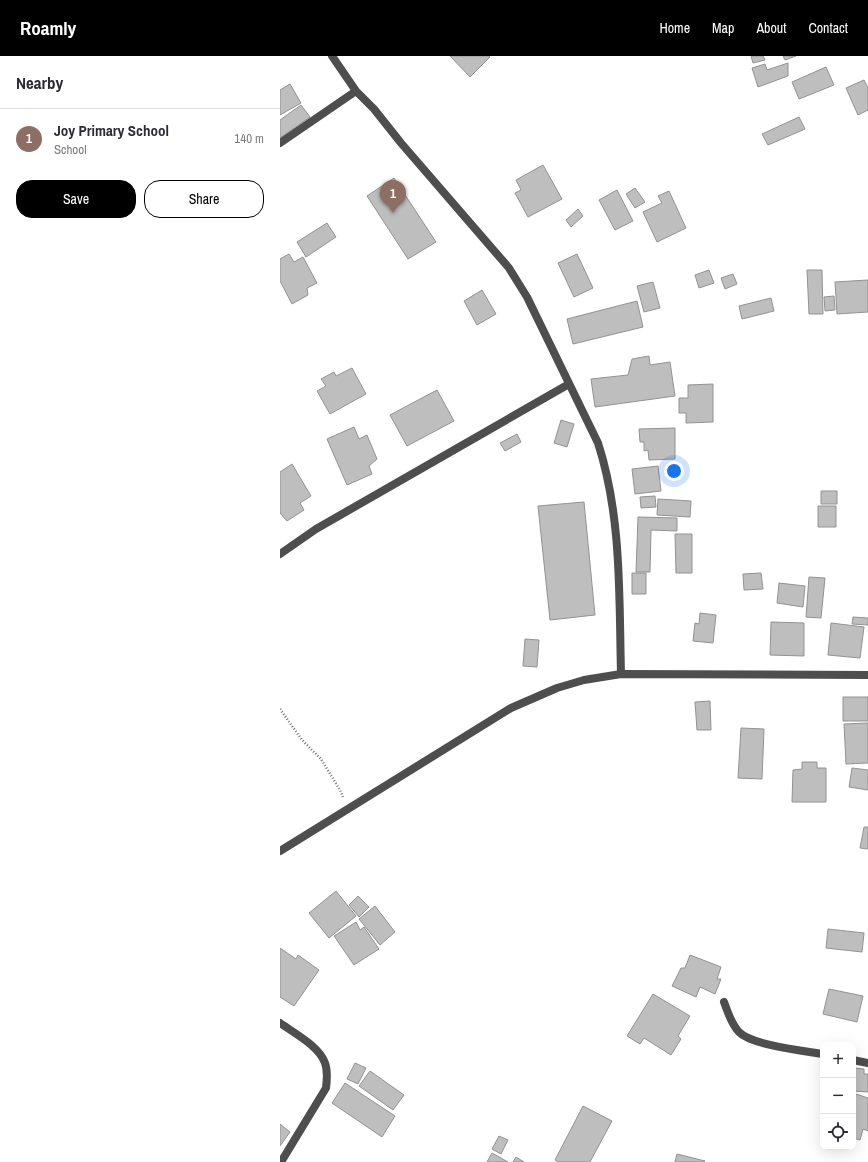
<!DOCTYPE html>
<meta charset="utf-8">
<style>
:root{--surface:#fff;--page:#f7f7f7;--text:#2b2b33;--muted:#7c7c81;--line:#e1e1e2;--accent:#000}
body{margin:0;font-family:"Archivo Narrow",sans-serif;background:var(--page);color:var(--text)}
.controls{position:absolute;right:12px;bottom:12px;display:grid;overflow:hidden;border-radius:8px;box-shadow:0 4px 16px #0002}
.controls button{width:36px;height:36px;display:grid;place-items:center;padding:0;border:0;border-bottom:1px solid var(--line);background:var(--surface);color:var(--text);font:20px sans-serif}
.you{position:absolute;left:394px;top:415px;width:14px;height:14px;margin:-10px;border:3px solid #fff;border-radius:50%;background:#1a73e8;box-shadow:0 0 0 6px #1a73e833}
.badge{display:grid;place-items:center;width:26px;height:26px;border-radius:50%;background:var(--accent);color:#fff;font-size:13px;font-weight:700}
.pin{position:absolute;translate:-50% -33px;filter:drop-shadow(0 1px 2px #0008)}
.pin::after{content:'';position:absolute;top:21px;width:14px;height:12px;background:inherit;clip-path:polygon(0 0,100% 0,50% 100%)}
.list{margin:0;padding:0;list-style:none}
h2{display:flex;justify-content:space-between;align-items:center;height:52px;margin:0;padding:0 16px;font-size:17px}
h2 small{font-size:13px;font-weight:400;color:var(--muted)}
.list li{display:grid;grid-template-columns:26px 1fr auto;gap:12px;align-items:center;box-sizing:border-box;height:60px;padding:0 16px;border-top:1px solid var(--line)}
.list b{display:block;font-size:15px;white-space:nowrap}
.list p{margin:0;font-size:13px;white-space:nowrap;color:var(--muted)}
.list em{font-size:13px;font-style:normal;color:var(--muted)}
.actions{display:flex;gap:8px;padding:12px 16px}
.actions a{flex:1;padding:9px 0;border:1px solid var(--accent);border-radius:16px;text-align:center;font-size:14px;color:var(--accent)}
.actions .main{background:var(--accent);color:#fff}
.icon{flex:none;width:22px;height:22px;fill:none;stroke:currentColor;stroke-width:2;stroke-linecap:round;stroke-linejoin:round}
.map{position:relative;flex:none;width:588px;height:1106px;overflow:hidden}
header{display:flex;align-items:center;gap:24px;box-sizing:border-box;height:56px;padding:0 20px;background:var(--accent);color:#fff}
header strong{font-size:19px}
nav{display:flex;gap:22px;margin-inline-start:auto;font-size:14px}
main{display:flex}
aside{flex:1;background:var(--surface)}
.map>svg:first-child{display:block}
</style>
<header>
<strong>Roamly</strong>
<nav><a>Home</a><a>Map</a><a>About</a><a>Contact</a></nav>
</header>
<main>
<aside>
<h2>Nearby<small></small></h2>
<ul class="list">
<li><span class="badge" style="background:#8d6e63">1</span><div><b>Joy Primary School</b><p>School</p></div><em>140 m</em></li>
</ul>
<div class="actions"><a class="main">Save</a><a>Share</a></div>
</aside>
<div class="map">
<svg width="588" height="1106" viewBox="0 0 588 1106">
<rect width="100%" height="100%" fill="#fff"/>
<path fill="#bebebe" stroke="#929292" d="M170,0H209L210,1L190,21Z
M471,0H483L485,4L473,7Z
M503,0H516L505,4Z
M508,7V20L478,31L472,12L485,8L487,14Z
M546,11L554,29L519,43L512,26Z
M584,24L588,32V54L578,59L566,32Z
M10,28L21,47L0,59V34Z
M21,49L30,61L0,82V64Z
M519,61L525,73L488,89L482,78Z
M263,109L282,143L248,161L235,137L241,134L236,124Z
M114,122L156,186L128,203L87,140Z
M355,132L365,146L355,152L346,138Z
M337,134L353,165L335,174L319,144Z
M389,135L406,172L377,186L363,156L382,147L378,140Z
M298,153L303,160L291,171L286,164Z
M47,167L56,181L26,201L17,186Z
M9,198L14,206L23,201L37,227L27,232L28,239L12,248L0,225V203Z
M297,198L313,232L294,241L278,207Z
M429,214L434,227L419,232L415,219Z
M527,214H542L543,258H529Z
M453,218L457,228L445,233L441,222Z
M588,224V256L557,258L555,226Z
M373,226L380,252L364,256L357,230Z
M202,234L216,258L197,269L184,245Z
M554,240L555,254L545,255L544,241Z
M491,242L494,255L462,263L459,250Z
M357,245L363,271L293,288L287,263Z
M369,300L370,309L390,306L395,340L315,351L311,323L348,319L352,303Z
M72,312L86,338L50,358L37,335L46,330L41,323L54,316L56,320Z
M433,328V366L406,367V357H399V342H408V329Z
M157,334L174,365L127,390L110,359Z
M281,364L294,368L287,391L274,387Z
M74,371L79,383L87,379L97,403L89,410L92,418L67,429L47,383Z
M395,372V403L369,404L368,394L364,395V386H360L359,373Z
M237,378L241,386L225,395L220,387Z
M12,408L31,440L20,447L24,454L7,465L0,457V416Z
M378,410L381,435L355,438L352,413Z
M541,435H557V448H541Z
M375,440L376,451L361,452L360,441Z
M378,443L411,445L410,461L377,459Z
M304,446L315,559L270,564L258,450Z
M538,450H556V471H538Z
M358,461L397,462V475L371,474L370,516H356Z
M395,478H412V517H396Z
M352,517H366V538H352Z
M481,517L483,533L464,534L463,518Z
M529,521L545,522L541,562L526,561Z
M499,527L525,530L523,551L497,547Z
M420,557L436,559L433,587L413,585L415,567L419,568Z
M573,561L588,562V569L572,568Z
M491,566L524,567V600L490,599Z
M551,567L584,571L580,602L548,599Z
M245,583L259,584L257,611L243,610Z
M563,641H588V665H563Z
M430,645L431,674H417L415,646Z
M588,667V707L566,708L564,668Z
M461,672L484,673L482,723L458,722Z
M522,706H537V712H546V746H512L513,714L522,713Z
M572,712L588,714V734L569,731Z
M584,771H588V793L580,792Z
M56,835L76,860L49,882L29,857Z
M78,840L89,851L79,861L69,849Z
M95,850L115,876L100,889L79,863Z
M76,866L80,874L84,871L99,893L74,909L54,880Z
M548,873L584,877L582,896L546,892Z
M0,892L16,903L18,899L39,914L14,950L0,941Z
M410,899L441,911L437,923H441L435,938L420,931L416,941L392,930L401,912H405Z
M549,933L583,940L577,966L543,958Z
M373,938L410,960L398,980L401,983L391,999L364,982L360,988L347,980Z
M75,1007L86,1012L78,1028L67,1023Z
M573,1012L584,1013V1018H588V1036L573,1035Z
M90,1015L124,1039L113,1054L79,1030Z
M65,1027L115,1060L102,1081L52,1047Z
M573,1037L588,1042V1075L583,1073L580,1084L573,1082Z
M303,1050L332,1065L310,1106H278L275,1104Z
M0,1068L10,1076L0,1090Z
M219,1080L228,1084L221,1098L212,1093Z
M212,1097L228,1106H207Z
M397,1098L425,1105L424,1106H395Z
M236,1101L244,1106H233Z"/>
<g fill="none" stroke-linecap="round" stroke-linejoin="round">
<path stroke="#707070" stroke-width="2.5" stroke-dasharray="1 2" stroke-linecap="butt" d="M0,653L22,684L41,703L60,734L63,741"/>
<path stroke="#4e4e4e" stroke-width="8" d="M52,0L76,35L94,53L121,87L229,212L247,241L318,387C342,461 339,541 341,618
M0,87L76,35
M0,498L36,473L289,328
M444,946C448,956 451,968 459,976C471,989 525,995 543,998
M0,967C14,977 39,990 45,1007C48,1015 47,1024 46,1032L1,1106
M573,1004L588,1007"/>
<path stroke="#4e4e4e" stroke-width="8" d="M0,795L231,652L277,632L304,624L341,618L588,619"/>
</g>
</svg>
<div class="controls">
<button>+</button>
<button>−</button>
<button><svg class="icon" aria-label="locate" viewBox="0 0 24 24"><circle cx="12" cy="12" r="6"/><path d="M12 2v4M12 18v4M2 12h4M18 12h4"/></svg></button>
</div>
<div class="you"></div>
<div class="pin badge" style="left:113px;top:157px;background:#8d6e63">1</div>
</div>
</main>
